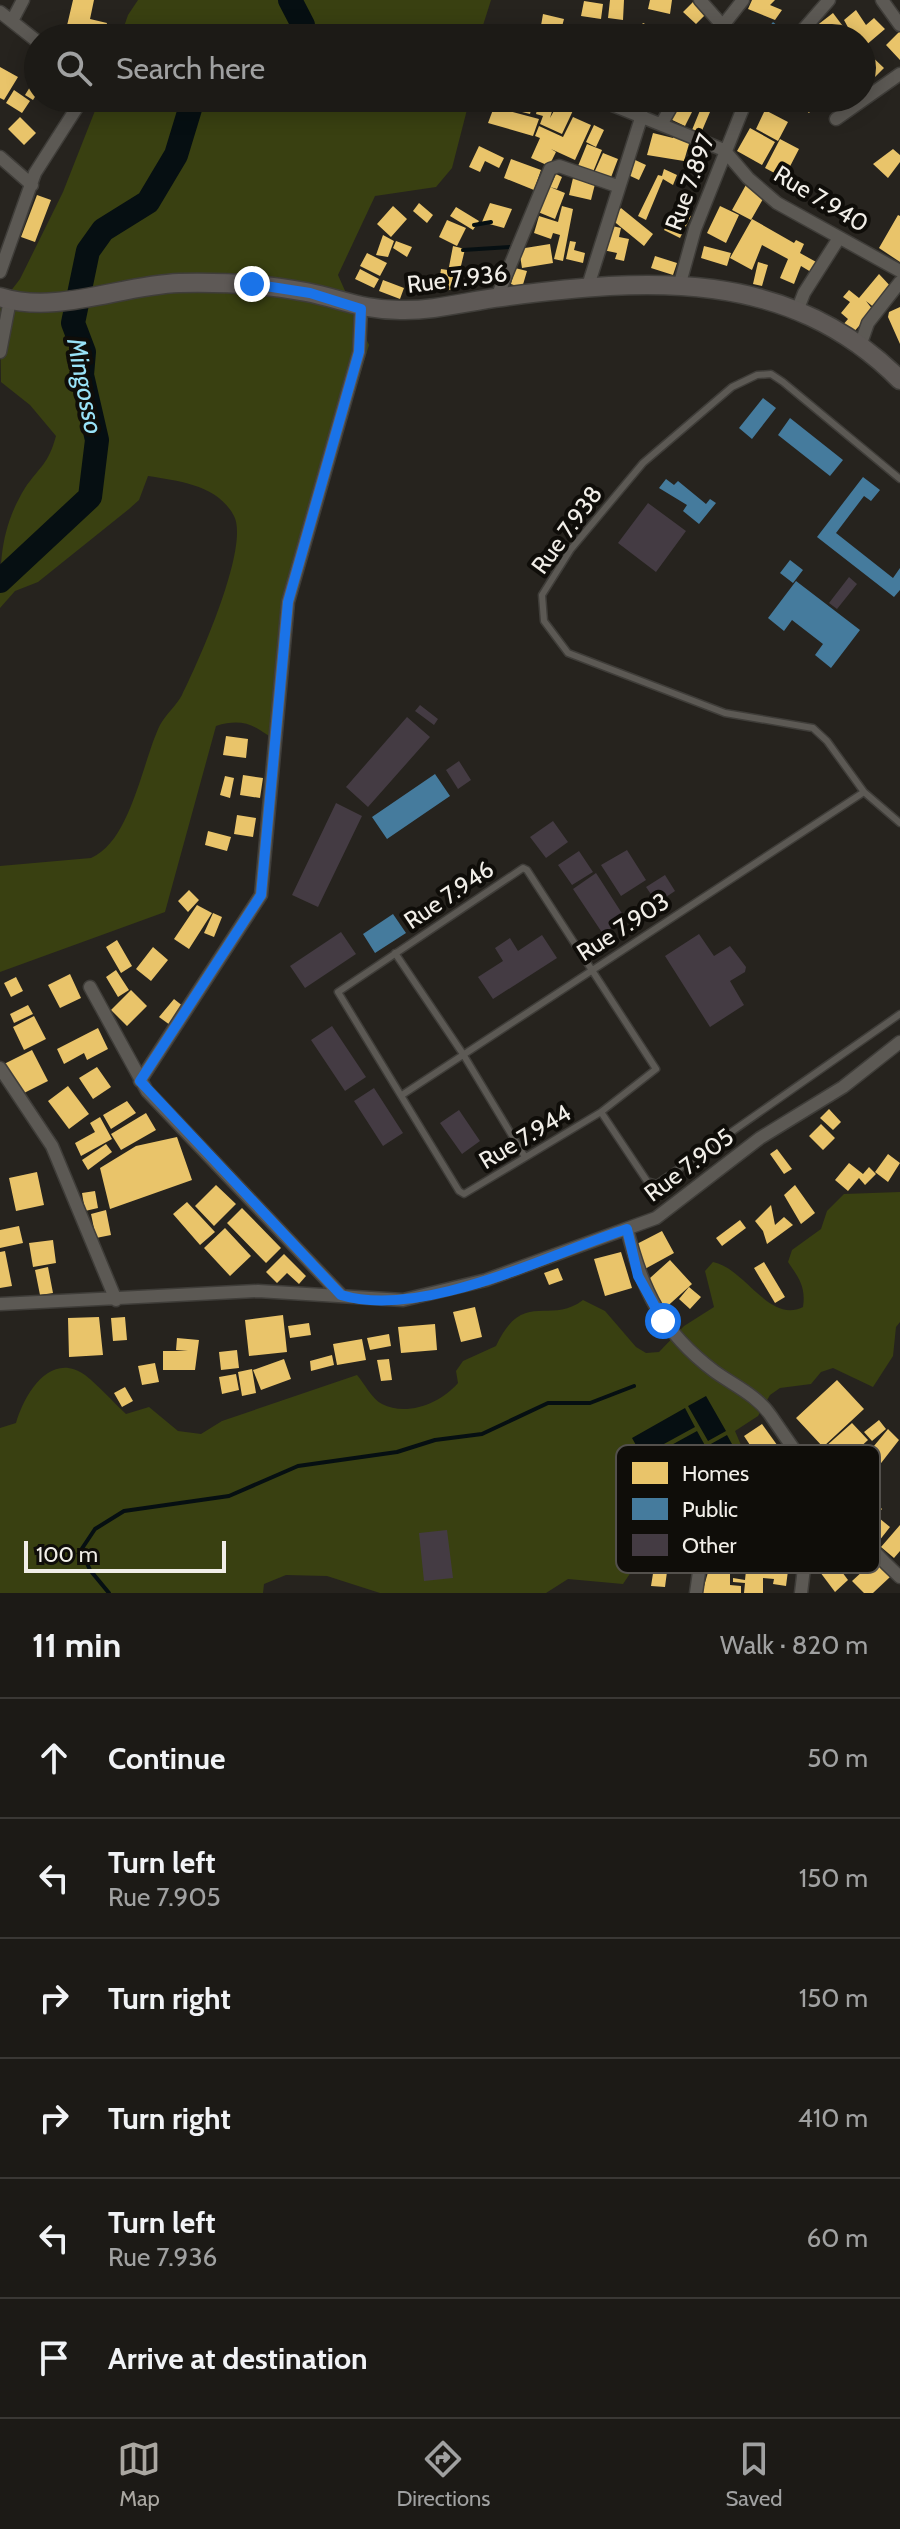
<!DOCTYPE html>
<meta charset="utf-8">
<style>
:root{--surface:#1c1a16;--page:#25231f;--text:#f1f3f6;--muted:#a0a1a1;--line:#3a3835;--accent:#aaa7a1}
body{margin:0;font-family:Cabin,sans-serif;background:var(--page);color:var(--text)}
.scale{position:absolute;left:24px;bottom:20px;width:202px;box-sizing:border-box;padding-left:8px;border:4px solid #f1eee8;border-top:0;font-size:22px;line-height:28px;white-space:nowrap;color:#f1eee8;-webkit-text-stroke:6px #0f0d09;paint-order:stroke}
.stop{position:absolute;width:24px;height:24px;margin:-18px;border:6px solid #1a73e8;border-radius:50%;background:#fff}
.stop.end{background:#1a73e8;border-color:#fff;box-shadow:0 2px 8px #0008}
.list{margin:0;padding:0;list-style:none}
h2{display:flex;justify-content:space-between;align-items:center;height:104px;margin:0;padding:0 32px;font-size:34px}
h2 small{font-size:26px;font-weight:400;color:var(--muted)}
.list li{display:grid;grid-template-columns:52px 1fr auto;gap:24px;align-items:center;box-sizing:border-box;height:120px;padding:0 32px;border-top:2px solid var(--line)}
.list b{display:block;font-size:30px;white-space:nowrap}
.list p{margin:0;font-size:26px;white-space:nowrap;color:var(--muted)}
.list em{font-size:26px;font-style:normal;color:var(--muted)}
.icon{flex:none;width:44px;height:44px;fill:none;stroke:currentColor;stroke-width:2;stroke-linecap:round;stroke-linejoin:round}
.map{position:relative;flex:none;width:900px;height:1593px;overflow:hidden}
.search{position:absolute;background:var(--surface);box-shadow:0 4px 20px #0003;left:24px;right:24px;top:24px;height:88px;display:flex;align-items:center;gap:20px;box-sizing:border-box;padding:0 28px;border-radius:44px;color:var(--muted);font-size:30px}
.sheet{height:824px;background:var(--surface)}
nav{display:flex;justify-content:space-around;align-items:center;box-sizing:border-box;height:112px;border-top:2px solid var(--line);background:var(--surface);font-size:22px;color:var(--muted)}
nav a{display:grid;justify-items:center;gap:4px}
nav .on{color:var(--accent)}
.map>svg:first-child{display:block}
</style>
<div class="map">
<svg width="900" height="1593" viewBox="0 0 900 1593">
<rect width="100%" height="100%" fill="#26231e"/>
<path fill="#394011" d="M138,0H491L479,38H120L128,15Z
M100,98H470L452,168L436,187L375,196L338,275L369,345L295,590L280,744C256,727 246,717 216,726L165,912L0,972V866L91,858C131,841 142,762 160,725C166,714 176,706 182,695C198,663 250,547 234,516C218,485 179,481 148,476L139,500L129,509L38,582L15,591L0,608C0,562 0,529 25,488C40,466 48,465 56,436L30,405L1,382L0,305L20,279L63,192Z
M900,1192V1322L896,1327L893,1356L873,1387L833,1368L821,1372L811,1384L780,1388L770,1395L758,1416L735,1431L752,1471L718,1509L694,1528L634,1547L633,1569L623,1584L568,1579L546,1593H380L327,1576L286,1575L264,1584L263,1593H0V1428L16,1423C24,1395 50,1350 85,1375C99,1386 112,1401 126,1414L149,1407L178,1431L201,1434L222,1421L357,1375C364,1383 372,1399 382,1404C407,1417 441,1403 458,1383L456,1371L463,1361L496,1346C523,1288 549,1326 583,1300L605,1311L636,1347L646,1353L659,1352L684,1326L714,1307L705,1271L713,1262C745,1268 769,1324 803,1307C806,1287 799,1278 788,1262L792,1250L821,1229L827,1211L844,1194Z"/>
<path fill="#060f12" d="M706,1396L726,1431L708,1441L688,1406Z
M685,1408L695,1427L642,1456L632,1438Z
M697,1431L707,1449L654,1478L644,1460Z
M727,1435L747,1471L729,1481L709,1445Z"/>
<path fill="#e9c46a" d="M73,0H94L90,19L107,23L103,38L65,34Z
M610,0H624L623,20L608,18Z
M650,0H672L670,14L648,9Z
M752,0H775L770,5L782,10L775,20L748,9Z
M584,1L603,4L601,19L581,16Z
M693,2L706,14L696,24L683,12Z
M856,10L866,25L874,18L885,29L865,46L862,38H850L846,34L850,31L844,20Z
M833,13L845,29L833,38H817L811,30Z
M543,14L564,19L559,38H516L517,32L539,37Z
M643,23L658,30L655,38H632Z
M900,31V60L886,45Z
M864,49L884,68L868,84L862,79Z
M0,67L18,77L4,100L0,98Z
M38,74V92L33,100L25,95Z
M14,90L30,101L22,113L6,103Z
M489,98H518L516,109L488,102Z
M522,98H534L530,114L518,111Z
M540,98H556L550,118L561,98L577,102L562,134L540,124L543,116L536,114Z
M635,98H658L655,109L634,104Z
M677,98L695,106L685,126L668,118Z
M791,98H815L819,101L809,113Z
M494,107L539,119L533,136L488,123Z
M701,108L710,112L701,133L692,130Z
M765,110L788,122L778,141L756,129Z
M20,117L36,133L24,145L8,129Z
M573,117L591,125L575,160L551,149L556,152L549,166L531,158L540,138L535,136L539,126L563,137Z
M594,125L604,130L596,147L586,142Z
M750,128L775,142L762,165L737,151Z
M653,133L673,138L674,133L691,137L684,161L647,155Z
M780,139L799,149L784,178L765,168Z
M587,144L602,150L593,172L578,166Z
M479,146L504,158L499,168L485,161L480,172L469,167Z
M893,149L900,155V162L888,178L873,164Z
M603,153L618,159L610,180L594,173Z
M511,159L541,170L534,190L504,178Z
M633,159L646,165L639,180L626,174Z
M664,169L677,175L673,185L663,179L646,220L638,216L658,175L662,176Z
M556,174L562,177L557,189L550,187L565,193L555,219L538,212Z
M573,178L595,184L591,200L569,195Z
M747,183L763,199L751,220L732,210Z
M37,195L51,200L35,242L21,237Z
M419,203L433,215L427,223L413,211Z
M490,203L512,209L504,228L482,222Z
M393,206L407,219L391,237L377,224Z
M562,206L573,209L563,261L554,259L560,235L553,233L551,239L534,233L539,216L558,222Z
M720,206L739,215L726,243L707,233Z
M456,207L479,221L473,230L450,216Z
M621,208L653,234L644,246L611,219Z
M675,208L691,216L680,238L664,230Z
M898,215L900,216V262L879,248Z
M752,219L794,243L796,240L804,244L800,253L818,263L811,272L801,266L794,284L780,278L788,259L762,245L752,270L730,258Z
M447,220L466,228L457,246L439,237Z
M608,225L621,228L619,237L629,239L624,261L615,259L617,253L603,250Z
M383,235L394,241L388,257L376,255Z
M396,241L412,247L407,257L393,248Z
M570,241L576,242L574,250L585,253L583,263L566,259Z
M550,244L553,263L522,268L519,249Z
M453,246L465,249L460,270L449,267Z
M704,246L731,253L727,266L701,258Z
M367,253L387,263L380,276L360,266Z
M655,256L677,263L673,275L651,268Z
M758,262L768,265L762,286L753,284Z
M515,268L527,271L522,288L511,284Z
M360,269L379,279L374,288L355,279Z
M441,269L461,272L460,287L445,291L446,283L439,282Z
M879,274L893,289L876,309L866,301L873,310L852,334L842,326L848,319L841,313L850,302L843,297L849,290L859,298Z
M383,280L404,288L400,299L379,291Z
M900,307V344L888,317L889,312Z
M226,736L248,739L246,758L223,755Z
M243,775L263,778L260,798L240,795Z
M225,776L234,778L230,798L220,795Z
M237,815L256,818L253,837L234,834Z
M208,831L231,837L227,851L205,845Z
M189,890L199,900L188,912L178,901Z
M197,905L212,913L189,949L174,939Z
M213,913L222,917L214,937L204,933Z
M117,940L132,966L121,973L106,947Z
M153,947L168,960L151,981L136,969Z
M116,970L129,990L118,997L106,977Z
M70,974L81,998L60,1008L48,985Z
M16,977L23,991L11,997L4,983Z
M131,990L147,1006L127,1026L111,1010Z
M174,999L184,1007L170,1025L159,1017Z
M28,1005L33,1014L14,1023L10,1014Z
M34,1016L46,1039L24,1050L13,1027Z
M98,1028L108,1049L87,1060L84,1053L64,1064L57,1049Z
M32,1050L48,1081L20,1095L4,1064Z
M97,1067L111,1087L93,1099L79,1078Z
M68,1086L89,1114L69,1129L48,1101Z
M127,1101L136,1113L111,1129L103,1115Z
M829,1109L841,1122L833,1130L820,1118Z
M146,1113L156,1130L121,1150L111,1134Z
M100,1117L112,1139L81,1156L75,1143L95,1132L90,1123Z
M821,1124L835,1138L823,1150L809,1136Z
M177,1137L192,1180L110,1209L100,1168L136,1146Z
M106,1144L112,1152L88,1170L82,1160Z
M777,1149L792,1169L784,1174L770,1154Z
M888,1154L900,1163L888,1182L875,1172Z
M849,1163L863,1174L869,1167L876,1174L865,1185L859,1178L848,1191L835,1180Z
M37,1172L44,1205L16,1211L9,1178Z
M216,1185L236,1204L214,1226L195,1206Z
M795,1185L815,1213L801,1224L784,1195Z
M95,1191L98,1208L85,1211L82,1193Z
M187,1202L215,1232L200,1245L173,1214Z
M771,1205L775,1225L784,1217L793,1225L767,1244L763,1231L755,1221Z
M242,1208L281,1248L266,1263L227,1223Z
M106,1210L111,1235L96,1238L91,1214Z
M740,1220L746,1228L722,1246L716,1238Z
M19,1226L23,1243L0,1248V1230Z
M225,1228L251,1256L230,1276L204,1248Z
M662,1231L674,1253L643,1270L631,1247Z
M53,1240L56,1263L33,1267L29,1243Z
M5,1251L12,1286L0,1288V1252Z
M621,1252L632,1288L605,1296L594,1259Z
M284,1254L306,1276L299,1284L287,1273L277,1283L266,1272Z
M670,1260L692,1284L662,1311L640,1287Z
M764,1262L785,1297L775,1303L754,1268Z
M48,1267L53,1293L40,1295L35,1270Z
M558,1268L563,1280L549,1285L544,1273Z
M689,1287L701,1297L690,1309L679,1299Z
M475,1307L482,1337L461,1342L453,1312Z
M283,1315L287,1352L249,1356L245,1320Z
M99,1317L103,1355L69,1357L68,1318Z
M125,1317L127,1340L113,1341L111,1318Z
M309,1323L311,1335L290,1338L288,1326Z
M435,1324L437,1350L401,1353L398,1327Z
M389,1334L391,1346L370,1350L367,1338Z
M177,1338L199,1340L195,1370H163V1351H188L176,1350Z
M362,1339L366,1360L337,1365L333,1344Z
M237,1350L239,1368L221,1370L219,1352Z
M332,1355L334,1365L311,1371L310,1361Z
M284,1359L291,1379L261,1390L253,1370Z
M389,1359L392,1380L381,1381L377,1360Z
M155,1363L159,1382L142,1385L138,1366Z
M252,1369L256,1393L242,1396L238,1372Z
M236,1374L239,1390L222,1394L219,1377Z
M837,1380L864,1409L823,1447L796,1418Z
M125,1387L133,1401L122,1407L114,1393Z
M879,1420L886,1429L872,1441L864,1432Z
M852,1423L868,1440L823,1481L807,1463Z
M762,1424L785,1456L766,1469L744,1436Z
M888,1429L899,1440L871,1476L859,1464Z
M872,1499L882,1509L872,1520L861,1510Z
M879,1518L890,1527L879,1541L868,1532Z
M900,1525V1551L894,1558L881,1547Z
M830,1556L848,1580L835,1592L817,1568Z
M770,1560L789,1563L786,1586L773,1584L774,1579L763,1578V1593H744L745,1583L733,1582V1578L745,1580L747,1561L769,1563Z
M875,1560L890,1577L873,1593H864L852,1581Z
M655,1561L668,1564L665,1587L651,1586Z
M709,1569L730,1571V1585L741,1586V1593H702Z"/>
<path fill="#457b9d" d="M773,22L789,35L786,38H760Z
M763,398L776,408L752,439L739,428Z
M790,418L843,460L830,476L778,435Z
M863,477L880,490L871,501L864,496L836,533L893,578L900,568V590L894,597L817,537Z
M666,479L674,485L678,481L706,504L710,499L716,503L699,524L683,511L687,505L659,488Z
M790,560L803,570L793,583L780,573Z
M796,581L860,630L831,668L815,655L823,644L792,620L784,631L768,618Z
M435,774L450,796L387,839L372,817Z
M393,914L406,933L375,953L363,934Z"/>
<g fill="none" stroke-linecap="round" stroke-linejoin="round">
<path stroke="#060f12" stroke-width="4" d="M474,225L491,222
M463,250L510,247
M109,1593L90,1570L81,1550L95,1529L124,1511L229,1496L298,1466L397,1452L435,1440L482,1434L548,1403H590L634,1386"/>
<path stroke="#060f12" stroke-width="24" d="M290,0L303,25L295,38
M0,581L90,497L97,440L82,375L84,352L73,323L88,251L103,230L148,202L176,155L190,109L184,98"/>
</g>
<path fill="#443b43" d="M648,503L686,531L656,572L618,543Z
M849,577L857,584L837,609L829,603Z
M420,705L438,719L434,725L415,711Z
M407,717L430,737L368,807L346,787Z
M459,761L471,780L458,789L446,770Z
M336,803L362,816L318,907L292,895Z
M553,821L568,842L546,858L530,837Z
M627,850L646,880L621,896L601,865Z
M579,851L593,872L572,885L558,865Z
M596,873L625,918L603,934L573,889Z
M665,875L675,891L657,903L646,887Z
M341,932L356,954L305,988L290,966Z
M699,934L714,956L730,946L746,967L745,972L730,981L744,1005L710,1027L665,956Z
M542,935L557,958L493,999L478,977L503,961L495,948L510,938L518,951Z
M332,1026L366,1077L345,1091L311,1040Z
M374,1088L403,1133L383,1146L354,1101Z
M459,1110L480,1141L462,1154L440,1123Z
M447,1530L453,1578L424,1581L419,1533Z"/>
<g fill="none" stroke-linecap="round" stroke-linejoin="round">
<defs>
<path id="lane" d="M900,479L783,382L771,374L757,375L732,387L643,463L571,549L542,595L544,621L568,653L725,713L813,728L827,741L864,792L900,823
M523,868L527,870L656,1069L601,1112L464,1194L459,1191L338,992Z
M395,953L463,1054L525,1157
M402,1095L864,792
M601,1112L647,1181L657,1184L900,1014"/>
<path id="street" d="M700,0L722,25
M882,0L900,25
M0,12L38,42
M13,19L23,0
M713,38L743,0
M796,38L829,0
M595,98L724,150L748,178L777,203L900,271
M836,119L900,74
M662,123L676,98
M0,157L32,185
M0,272L35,173L83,98
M680,283L695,229L747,98
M588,286L642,115
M497,297L550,169L559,166L617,186
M797,311L804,293L839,238
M860,346L868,323L900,282
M0,352L10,300
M90,987L147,1091L341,1295
M0,1068L52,1146L116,1300
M140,1081L261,895L288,602L359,352L361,309
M627,1229C642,1290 662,1332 714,1371C733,1385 757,1395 771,1416C810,1473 849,1530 900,1577
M0,1304L258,1291L403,1300L486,1280L656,1218L760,1138L843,1087L900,1042
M696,1593L704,1537
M801,1593L805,1560"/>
<path id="secondary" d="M0,297C57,315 121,285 179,283C222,282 264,284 306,292C342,299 362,310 400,310C435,311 468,301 502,297C646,278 788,267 900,380"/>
</defs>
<use href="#lane" stroke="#3f3d39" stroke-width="9"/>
<use href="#street" stroke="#3f3d39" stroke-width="15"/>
<use href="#secondary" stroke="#3f3d39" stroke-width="21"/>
<use href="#lane" stroke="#5c5954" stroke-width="6"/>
<use href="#street" stroke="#5c5954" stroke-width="12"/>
<use href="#secondary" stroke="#5e5956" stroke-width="18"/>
</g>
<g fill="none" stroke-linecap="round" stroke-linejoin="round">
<path stroke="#1a73e8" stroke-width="10" d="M252,284L310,293L361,309L359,352L288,602L261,895L140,1081L341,1295C422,1320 549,1254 627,1229L638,1276L663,1321"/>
</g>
<g text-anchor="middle" stroke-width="8" stroke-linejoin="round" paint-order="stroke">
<g font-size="24" fill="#f1eee8" stroke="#0f0d09">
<text transform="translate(690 182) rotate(-70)" y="8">Rue 7.897</text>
<text transform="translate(821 199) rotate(31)" y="8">Rue 7.940</text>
<text transform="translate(457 279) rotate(-7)" y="8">Rue 7.936</text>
<text transform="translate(567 530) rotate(-54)" y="8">Rue 7.938</text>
<text transform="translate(449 895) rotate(-34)" y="8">Rue 7.946</text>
<text transform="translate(623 927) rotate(-33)" y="8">Rue 7.903</text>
<text transform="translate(525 1137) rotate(-31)" y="8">Rue 7.944</text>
<text transform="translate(689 1165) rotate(-37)" y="8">Rue 7.905</text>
</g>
<g font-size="26" font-style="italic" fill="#99e2f7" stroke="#0f0d09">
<text transform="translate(85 386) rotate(79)" y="9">Mingosso</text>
</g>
</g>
<rect x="616" y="1445" width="264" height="128" rx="12" fill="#0f0d09" stroke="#53504c" stroke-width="2"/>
<rect x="632" y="1462" width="36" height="22" fill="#e9c46a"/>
<rect x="632" y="1498" width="36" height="22" fill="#457b9d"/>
<rect x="632" y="1534" width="36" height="22" fill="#443b43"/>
<g font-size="22" fill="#f1eee8">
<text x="682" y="1481">Homes</text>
<text x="682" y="1517">Public</text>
<text x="682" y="1553">Other</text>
</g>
</svg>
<div class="scale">100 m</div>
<div class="stop" style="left:663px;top:1321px"></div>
<div class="stop end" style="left:252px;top:284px"></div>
<div class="search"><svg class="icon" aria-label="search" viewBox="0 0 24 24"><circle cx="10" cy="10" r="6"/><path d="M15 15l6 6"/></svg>Search here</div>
</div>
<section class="sheet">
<h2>11 min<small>Walk · 820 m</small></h2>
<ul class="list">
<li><svg class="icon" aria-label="ahead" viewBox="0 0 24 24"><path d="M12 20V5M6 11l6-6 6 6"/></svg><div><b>Continue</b></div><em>50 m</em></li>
<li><svg class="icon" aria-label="left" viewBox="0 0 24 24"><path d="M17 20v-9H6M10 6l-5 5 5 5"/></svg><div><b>Turn left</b><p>Rue 7.905</p></div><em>150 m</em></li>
<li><svg class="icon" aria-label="right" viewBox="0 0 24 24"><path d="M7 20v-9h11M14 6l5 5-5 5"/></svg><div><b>Turn right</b></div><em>150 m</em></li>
<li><svg class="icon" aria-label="right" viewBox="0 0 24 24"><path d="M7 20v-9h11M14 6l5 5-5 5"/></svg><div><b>Turn right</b></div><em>410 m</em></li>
<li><svg class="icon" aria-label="left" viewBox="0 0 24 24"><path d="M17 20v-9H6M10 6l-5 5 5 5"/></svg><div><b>Turn left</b><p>Rue 7.936</p></div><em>60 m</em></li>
<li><svg class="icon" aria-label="arrive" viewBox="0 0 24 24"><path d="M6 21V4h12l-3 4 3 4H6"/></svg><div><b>Arrive at destination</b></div></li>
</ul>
</section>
<nav>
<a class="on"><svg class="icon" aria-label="map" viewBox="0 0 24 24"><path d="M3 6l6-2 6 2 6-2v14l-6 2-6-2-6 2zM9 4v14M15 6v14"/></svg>Map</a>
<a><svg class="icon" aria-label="directions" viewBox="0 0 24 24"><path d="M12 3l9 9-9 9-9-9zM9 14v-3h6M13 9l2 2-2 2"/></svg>Directions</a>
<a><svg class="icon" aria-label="saved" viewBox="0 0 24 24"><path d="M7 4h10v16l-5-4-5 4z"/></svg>Saved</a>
</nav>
